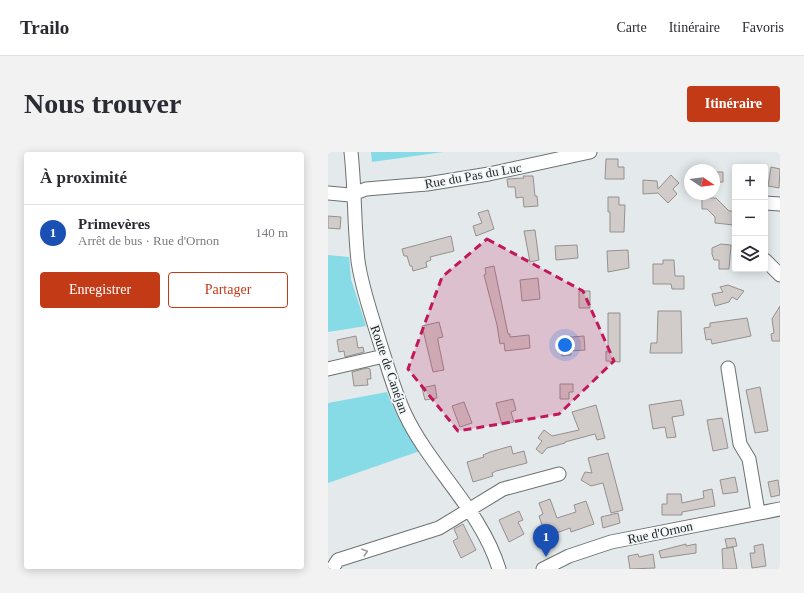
<!DOCTYPE html>
<html lang="fr">
<meta charset="utf-8">
<style>
:root{--surface:#fff;--page:#f2f2f3;--text:#2b2b33;--muted:#7c7c81;--line:#e1e1e2;--accent:#c33a17}
body{margin:0;font-family:"Times New Roman",serif;background:var(--page);color:var(--text)}
.controls{position:absolute;right:12px;top:12px;display:grid;overflow:hidden;border-radius:4px;box-shadow:0 2px 10px #0003}
.controls button{width:36px;height:36px;display:grid;place-items:center;padding:0;border:0;border-bottom:1px solid var(--line);background:var(--surface);color:var(--text);font:20px sans-serif}
.compass{position:absolute;left:356px;top:12px;width:36px;height:36px;border-radius:50%;background:var(--surface);box-shadow:0 2px 10px #0003;rotate:103deg}
.you{position:absolute;left:237px;top:193px;width:14px;height:14px;margin:-10px;border:3px solid #fff;border-radius:50%;background:#1a73e8;box-shadow:0 0 0 6px #1a73e833}
.badge{display:grid;place-items:center;width:26px;height:26px;border-radius:50%;background:var(--accent);color:#fff;font-size:13px;font-weight:700}
.pin{position:absolute;translate:-50% -33px;filter:drop-shadow(0 1px 2px #0008)}
.pin::after{content:'';position:absolute;top:21px;width:14px;height:12px;background:inherit;clip-path:polygon(0 0,100% 0,50% 100%)}
.list{margin:0;padding:0;list-style:none}
h2{display:flex;justify-content:space-between;align-items:center;height:52px;margin:0;padding:0 16px;font-size:17px}
h2 small{font-size:13px;font-weight:400;color:var(--muted)}
.list li{display:grid;grid-template-columns:26px 1fr auto;gap:12px;align-items:center;box-sizing:border-box;height:56px;padding:0 16px;border-top:1px solid var(--line)}
.list b{display:block;font-size:15px;white-space:nowrap}
.list p{margin:0;font-size:13px;white-space:nowrap;color:var(--muted)}
.list em{font-size:13px;font-style:normal;color:var(--muted)}
.actions{display:flex;gap:8px;padding:12px 16px}
.actions a{flex:1;padding:9px 0;border:1px solid var(--accent);border-radius:4px;text-align:center;font-size:14px;color:var(--accent)}
.actions .main{background:var(--accent);color:#fff}
.icon{flex:none;width:22px;height:22px;fill:none;stroke:currentColor;stroke-width:2;stroke-linecap:round;stroke-linejoin:round}
.map{position:relative;flex:none;width:452px;height:417px;overflow:hidden;border-radius:4px}
header{display:flex;align-items:center;gap:24px;box-sizing:border-box;height:56px;padding:0 20px;background:var(--surface);border-bottom:1px solid var(--line)}
header strong{font-size:19px}
nav{display:flex;gap:22px;margin-inline-start:auto;font-size:14px}
.intro{display:flex;align-items:center;justify-content:space-between;box-sizing:border-box;height:96px;padding:0 24px}
h1{margin:0;font-size:28px}
.button{padding:10px 18px;border-radius:4px;background:var(--accent);color:#fff;font-size:14px;font-weight:700}
main{display:flex;gap:24px;padding:0 24px}
aside{flex:1;background:var(--surface);border-radius:4px;box-shadow:0 2px 10px #0003}
.map>svg:first-child{display:block}
</style>
<header>
<strong>Trailo</strong>
<nav><a>Carte</a><a>Itinéraire</a><a>Favoris</a></nav>
</header>
<div class="intro"><h1>Nous trouver</h1><a class="button">Itinéraire</a></div>
<main>
<aside>
<h2>À proximité<small></small></h2>
<ul class="list">
<li><span class="badge" style="background:#1a4fb4">1</span><div><b>Primevères</b><p>Arrêt de bus · Rue d'Ornon</p></div><em>140 m</em></li>
</ul>
<div class="actions"><a class="main">Enregistrer</a><a>Partager</a></div>
</aside>
<div class="map">
<svg width="452" height="417" viewBox="0 0 452 417">
<rect width="100%" height="100%" fill="#e4eaeb"/>
<path fill="#87dbe6" d="M43,0H115L44,10Z
M0,103L21,105L23,127L38,174L0,180Z
M59,240C67,262 78,280 92,299L0,331V251Z"/>
<path fill="#d1ccca" stroke="#96908f" d="M278,7H290V15H296V27H277Z
M443,15L452,17L451,36L440,34Z
M386,20H395V30H386Z
M343,23L351,31L345,37L349,42L340,51L330,41L315,42V28L329,29L330,37Z
M195,24H205L207,44H209L210,54L196,55L195,45L188,46L187,35H180L179,27L196,26Z
M280,45H291V53H297L296,80H282V60H280Z
M374,46H388L401,59H406V73L387,71V65L379,57H374Z
M160,58L166,77L148,84L145,74L154,71L150,61Z
M0,64L13,65L12,77L0,76Z
M207,78L211,108L202,110L196,79Z
M123,84L126,99L102,105L103,108L98,110L99,115L85,119L84,114H82L79,104H76L74,97Z
M393,92L403,93L401,117H391V108H386L384,102V96Z
M249,93L250,106L228,108L227,94Z
M300,98L301,116L280,120L279,99Z
M335,108H346L347,124H356V137H344L343,132H325V112H335Z
M166,114L180,182H182V185L201,183L202,196L177,199L176,191L172,192L169,173L156,123L158,122L157,116Z
M210,126L212,147L194,149L192,128Z
M400,133L416,139L409,148L404,145L401,150L387,154L384,142L395,140L392,135Z
M251,139H262V156H251Z
M452,154V189H444L443,182L446,181L444,167Z
M330,159H353L354,201H322L323,191H329Z
M280,161H292V210L278,209V199L280,200Z
M419,166L423,184L384,192L383,187L378,188L376,176L382,175V171Z
M111,170L115,185L110,186V189L116,218L105,220L94,174Z
M28,184L30,196L35,195L36,200L17,205L16,199L11,200L9,188Z
M256,184L257,198L243,199V203L234,204L232,186Z
M39,216L42,217L43,227H39L40,233L26,234L24,220Z
M232,232H245V240H241V247H232Z
M107,233L109,246L97,248L94,236Z
M432,235L440,279L427,281L418,238Z
M185,247L188,258L183,260L186,270L174,273L168,251Z
M353,248L356,263L344,265L348,285L339,286L337,275L325,277L321,253Z
M136,250L144,271L132,275L124,254Z
M268,253L277,286L269,288L267,282L237,290V291L219,296L214,302L208,297L214,289L210,286L216,278L224,284L251,278L244,260Z
M394,266L400,296L385,299L379,268Z
M183,294L185,302L196,299L199,311L168,319L164,321L165,324L145,330L139,310L156,305L155,303L162,300Z
M280,301L295,358L283,361L275,331L263,334L253,328L257,320L264,321L260,306Z
M407,325L410,340L395,342L392,328Z
M450,328L452,343L443,345L440,330Z
M384,337L387,354L354,360V363H334V352H339V342H353L354,351L376,346L375,339Z
M222,347L229,366L248,360L246,353L258,349L266,372L243,380L242,376L223,383L219,374L215,376L211,364L215,362L211,351Z
M191,359L195,368L190,370L196,382L181,390L171,368Z
M290,361L292,371L275,376L273,365Z
M135,372L148,398L133,406L125,389L130,386L126,377Z
M407,386L409,394L399,396L405,395L409,417H395L394,397L399,396L397,387Z
M358,392V394L368,392V401L333,406L331,399Z
M435,392L438,414L424,416L422,401H427L426,394Z
M310,402L311,405L325,402L327,416L302,417L300,404Z"/>
<g fill="none" stroke-linecap="round" stroke-linejoin="round">
<defs>
<path id="minor" d="M23,0C27,36 26,73 30,109C34,137 44,164 52,191C60,215 66,239 77,262C103,317 153,358 171,417
M0,41L22,43L38,37L99,32L161,22L262,0
M437,51L452,52
M437,108L452,123
M400,216L412,292L421,307L430,360
M0,217L56,204
M4,417L10,408L111,376L175,337L231,322
M215,417L241,404L283,390L452,357"/>
</defs>
<use href="#minor" stroke="#6c7172" stroke-width="15"/>
<use href="#minor" stroke="#fff" stroke-width="13"/>
</g>
<defs><path id="oneway-chevron" d="M-2-3.5L2.5 0L-2 3.5" fill="none" stroke-width="1.6" stroke-linecap="round" stroke-linejoin="round"/></defs>
<use stroke="#9a9b9b" href="#oneway-chevron" transform="translate(37 400) rotate(-18)"/>
<path fill="#c2185b" fill-opacity="0.2" stroke="#c2185b" stroke-width="3" stroke-dasharray="8 5" stroke-linejoin="round" d="M159,87L255,139L286,209L231,262L130,279L80,217L114,125Z"/>
<g text-anchor="middle" stroke-width="3.5" stroke-linejoin="round" paint-order="stroke">
<g font-size="13" fill="#1e2021" stroke="#f1f7f8">
<text transform="translate(145 23) rotate(-10)" y="5">Rue du Pas du Luc</text>
<text transform="translate(62 217) rotate(71)" y="5">Route de Canéjan</text>
<text transform="translate(332 380) rotate(-12)" y="5">Rue d'Ornon</text>
</g>
</g>
</svg>
<div class="controls">
<button>+</button>
<button>−</button>
<button><svg class="icon" aria-label="layers" viewBox="0 0 24 24"><path d="M12 4l9 5-9 5-9-5zM3 14l9 5 9-5"/></svg></button>
</div>
<svg class="compass" viewBox="-18 -18 36 36"><path d="M0-13l5 13h-10z" fill="#e53935"/><path d="M0 13l5-13h-10z" fill="#7c7c81"/></svg>
<div class="you"></div>
<div class="pin badge" style="left:218px;top:405px;background:#1a4fb4">1</div>
</div>
</main>
